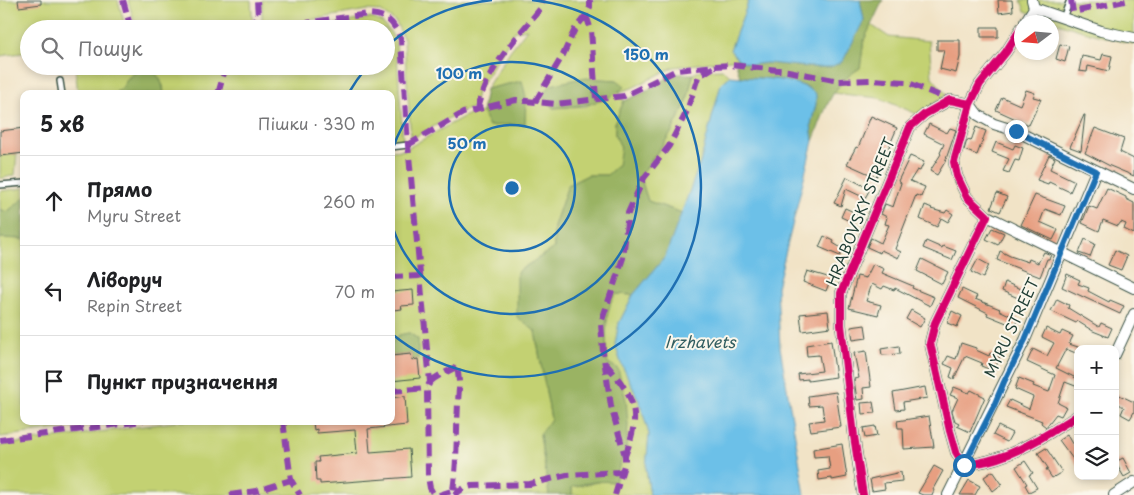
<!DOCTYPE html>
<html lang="uk">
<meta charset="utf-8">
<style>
:root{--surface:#fff;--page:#f6f6f6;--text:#202124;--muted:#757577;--line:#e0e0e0}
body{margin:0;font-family:"Playpen Sans",sans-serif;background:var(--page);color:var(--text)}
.controls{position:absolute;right:15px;bottom:15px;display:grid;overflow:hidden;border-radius:10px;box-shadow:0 2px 8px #0003}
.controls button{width:45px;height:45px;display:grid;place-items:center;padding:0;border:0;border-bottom:1px solid var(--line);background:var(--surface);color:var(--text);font:25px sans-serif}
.compass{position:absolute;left:1014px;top:15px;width:45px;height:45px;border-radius:50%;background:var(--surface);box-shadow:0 2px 8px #0003;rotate:254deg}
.stop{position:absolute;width:15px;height:15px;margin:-11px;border:4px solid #1f6fb2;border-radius:50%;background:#fff}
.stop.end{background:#1f6fb2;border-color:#fff;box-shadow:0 1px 5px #0008}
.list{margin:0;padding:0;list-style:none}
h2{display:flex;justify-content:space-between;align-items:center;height:65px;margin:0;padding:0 20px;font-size:21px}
h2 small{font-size:16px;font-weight:400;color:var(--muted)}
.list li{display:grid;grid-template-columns:32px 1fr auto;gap:15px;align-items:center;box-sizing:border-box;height:90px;padding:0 20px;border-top:1px solid var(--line)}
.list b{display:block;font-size:19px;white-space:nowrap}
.list p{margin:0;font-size:16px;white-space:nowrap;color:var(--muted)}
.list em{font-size:16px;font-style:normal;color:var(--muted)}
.icon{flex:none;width:28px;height:28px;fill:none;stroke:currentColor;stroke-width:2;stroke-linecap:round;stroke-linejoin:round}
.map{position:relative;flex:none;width:1134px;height:495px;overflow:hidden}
.search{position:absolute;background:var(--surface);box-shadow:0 2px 8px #0003;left:20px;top:20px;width:375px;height:55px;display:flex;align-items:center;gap:12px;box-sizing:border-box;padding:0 18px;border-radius:28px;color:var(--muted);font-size:19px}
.panel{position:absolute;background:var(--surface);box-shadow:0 2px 8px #0003;left:20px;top:90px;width:375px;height:335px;border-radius:10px}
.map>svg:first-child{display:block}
</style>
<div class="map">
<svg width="1134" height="495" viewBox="0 0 1134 495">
<rect width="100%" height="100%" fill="#fbf7ec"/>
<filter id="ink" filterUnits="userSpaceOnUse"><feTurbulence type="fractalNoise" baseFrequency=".02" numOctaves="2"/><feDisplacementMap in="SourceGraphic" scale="10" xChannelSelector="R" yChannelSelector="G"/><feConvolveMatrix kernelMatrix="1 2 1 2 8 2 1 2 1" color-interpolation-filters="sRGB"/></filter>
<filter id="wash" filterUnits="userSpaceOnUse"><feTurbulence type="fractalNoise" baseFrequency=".0096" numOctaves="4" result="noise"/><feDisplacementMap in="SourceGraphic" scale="20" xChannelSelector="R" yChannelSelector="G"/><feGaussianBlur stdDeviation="1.12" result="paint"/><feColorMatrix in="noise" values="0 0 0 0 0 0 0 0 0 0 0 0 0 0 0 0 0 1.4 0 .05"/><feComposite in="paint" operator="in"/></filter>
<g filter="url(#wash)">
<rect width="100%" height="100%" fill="#f1e3c6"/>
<path fill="#c3d172" stroke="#718753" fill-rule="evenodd" d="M0,0H118L126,29H29V52L0,56Z
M128,0H251L253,29H136Z
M262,0H749L730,50L738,59L674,67L632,88L619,92L624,101L615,122V135L621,147L619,165L607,175H588L568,185L554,226V248L517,272L535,331L551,419L540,435L549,495H0V446L10,444L181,421H391V356L411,354L418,339L409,333L399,335L391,344V151L404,150L465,116L482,112L489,126L525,124L522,81L486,89L510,51L527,29L515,31L477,92L473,108L462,111L411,139L404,40L396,22L380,11L367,10L293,23L262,26ZM582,78L617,80L618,92L586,106L553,108Z
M1021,0H1134V44C1097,36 1061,25 1025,11Z
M369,18C384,20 389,29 396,42L403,141L391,142V94H164L163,85L129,77L122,88L114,94H78L75,66H386V29H308Z
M871,25L889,37L929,41L932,77L947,95L917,114L879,98L833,93L847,76L860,68L864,40Z
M722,69L730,76L721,84L700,163L682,213L648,201L640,176L671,133L687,101L693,74L701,70Z
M17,154L15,175L4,178H0V156Z
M24,188V198L7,212L0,209V191Z
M0,238L24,239V421H115L0,437Z
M615,294L633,295L619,323L615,344L621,363L640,403L649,434L646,468L650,495H572V487L603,481L615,482L619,466L626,450L607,362L606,338L608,307Z"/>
<path fill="#9ab364" stroke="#5c784c" d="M860,0H883L864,40L860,68C829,87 826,110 813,141L811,124L816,104L808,87L777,79L740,77L736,63L738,59L751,65L767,63L808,67H831L864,20Z
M145,66C158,74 162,78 164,94H114L122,88L129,77Z
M673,74H693L687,101L671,133L640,176L648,201L682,213L665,257L633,295L615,294C603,316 606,338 607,362L618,369L626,400L628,425L626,450L619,466L615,482C600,480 587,483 572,487V495H549L540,434L551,419L535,331L517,317V272L554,248V226L568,185L588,175H607L618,165L621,147L615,135V122L624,101L647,91Z
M582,78L617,80L625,86C606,105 577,106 553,108L542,95L551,85Z
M522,81L526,97L525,124L489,126L482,112L486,89Z
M24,198V239L0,238V209L7,212Z
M409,333L418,339V359L412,360L411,354L391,356V344L399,335Z"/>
<path fill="#6cc0e8" stroke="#467e8e" d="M749,0H860L864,20L843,61L831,67H808L767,63L751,65L738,59L730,50Z
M730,76C756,79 796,76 816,94V104L811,124L813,141L777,287L780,347L805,495H650L646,468L649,434L640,403L621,363L615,344L619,323L633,295L665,257L700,163L721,84Z"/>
<g id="blocks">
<path fill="#e79f81" d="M18,0H41V4L19,7Z
M998,0H1012L1013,11L999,13Z
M981,27H998V37H981Z
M937,40H960V57L956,73L940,69L944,50H937Z
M1060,44L1069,46L1065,62L1056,59Z
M1103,54L1112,56L1109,71L1088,66L1087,72L1079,71L1082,56L1101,60Z
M1026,90L1035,93L1033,97L1041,99L1029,125L996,110L1002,97L1020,105Z
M1084,115H1085L1081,151L1070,147Z
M871,116L897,128L876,177L847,164L856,147L858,148Z
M929,124L947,133L950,128L956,130L945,162L937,175L930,171L941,154L940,153L944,144L924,134Z
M976,127L986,131L977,155L964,150L967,140L971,141Z
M24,128V153L0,156V131Z
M1095,128L1124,139L1120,152L1134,159V176L1110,166L1085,153Z
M996,142L1013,149L1015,145L1023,148L1019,161L1015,160L1009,173L1003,171L1009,159L992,152Z
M1049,155L1055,158L1050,169L1075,181L1070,192L1049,182L1048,184L1037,180Z
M910,156L924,162L920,171L917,170L910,181L925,187L921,197L916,195L895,249L901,252L898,258L881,250L880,253L867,247L871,238L881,243L889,225L885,224L887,217L881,214L885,204L893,207L901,183L898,181Z
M847,177L870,189L865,198L846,189L841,206L834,203Z
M1107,188L1126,197V199L1134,203V234L1124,229L1126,224L1121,222L1118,226L1103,220L1099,231L1082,223L1089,206L1097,209Z
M997,193L1007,197L1000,212L991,208Z
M1035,195L1065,206L1061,215L1045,209L1040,222L1058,230L1053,240L1021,225Z
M925,205L932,208L931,209L945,213L947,210L953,214L948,222L941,218L937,227L920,219Z
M845,208L858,214L854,223L841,217Z
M992,228L1004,233L998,245L986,239Z
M824,236L834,241L833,243L843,249L840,256L819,247Z
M1085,239L1095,244L1090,257L1079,253Z
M926,241L942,248L943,246L956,251L952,260L923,248Z
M1115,250L1127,256L1121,270L1108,265Z
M1000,251L1010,256L1028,262L1029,259L1038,263L1044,252L1051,255L1049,259H1047L1040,277L997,260Z
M922,259L948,272L942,284L917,271Z
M978,259L989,265L983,278L971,272Z
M873,264L884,269L882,273L913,286L912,288L934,297L930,306L895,288L894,290L884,286L882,289L872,284L866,301L881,305L878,315L849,308L857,276L866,278Z
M807,271L831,278L826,291L803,282Z
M1067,274L1080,280L1078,284L1089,288L1088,291L1109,302L1110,300L1124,306L1120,314L1062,287Z
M1005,282L1029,293L1025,301L1002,291Z
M962,289L977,296L975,299L1000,309L999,310L1018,319L1014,326L987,315L988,313L958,298Z
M413,290L414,305L401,306L402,309L393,310V306H391V292Z
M1057,299L1069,305L1068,308L1099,327L1101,323L1112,328L1108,337L1093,331L1077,321L1076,323L1051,311Z
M911,310L925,318L920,327L906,319Z
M828,311L830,327L802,331L800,314Z
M952,311L962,316L957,327L947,323Z
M865,325L867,338L853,340L851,327Z
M1046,328L1060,335L1062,331L1073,336L1069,344L1078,347V354L1066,349L1056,368L1078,379V387L1065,382L1058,403L1066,407L1061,416L1056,414L1046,427L1041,423L1042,421L1006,407L1010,400L1029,409L1033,397L1015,389L1019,378L1034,384L1033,386L1049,392L1055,375L1027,362L1033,349L1047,356L1054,343L1042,337Z
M831,341L836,377L808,381V379L799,380L798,374L822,371L819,355L807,356L806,345Z
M961,343L976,348V350L989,356L990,353L1000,357L994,371L981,366L982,363L965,356L954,379L950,377L953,368L944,364L948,356L956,359Z
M899,346L900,354L882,355L881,349Z
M866,351L871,387L863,388L864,399L857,400L854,379L859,378L854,353Z
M411,354L412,360L418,359L420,378L391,381V356Z
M925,387L927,398L903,402L904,409L896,410L893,393Z
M954,387L969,393L971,390L985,397L970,432L957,426L959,423L955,421L952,411L958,398L950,395Z
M836,392L841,427L811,431L809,422L824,420L822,405L809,406L808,396Z
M1115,393L1134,402V412L1130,419L1121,414L1124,407L1115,402Z
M405,396L407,425L368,429L370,452L409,449L411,477L320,484V481H316L315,462H319L318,457L357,453L355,430L317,433V429L314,430L313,422L391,421V398Z
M873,402L875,413L862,414L861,403Z
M929,416L934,447L904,449L903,428H898L897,421Z
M875,426L877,436L865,438L863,428Z
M998,426L1012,433L1007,442L993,435Z
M1067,435L1078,454V466L1059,440Z
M842,444L847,477L832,480V478L819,480L818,471L830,469L828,456L814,457L813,449Z
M1046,448L1062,472L1052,478L1046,469L1048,468L1038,453Z
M1123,458L1131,473L1124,477L1115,462Z
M1025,461L1033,473L1029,475L1037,488L1029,492L1025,485L1027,484L1016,467Z
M934,466L943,471L933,489L934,490L932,495H923L918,493Z
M993,471L1002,484L993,491L984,477Z
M901,472L902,481L884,483L885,489L872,491L870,479Z
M969,480L980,486L975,495H960Z"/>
</g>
</g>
<g filter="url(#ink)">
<use href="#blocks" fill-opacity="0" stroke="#3e564a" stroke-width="1"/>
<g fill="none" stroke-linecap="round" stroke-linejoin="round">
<defs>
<path id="service" d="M1063,18L1070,0
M60,81L62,94
M391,147L408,145
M0,185L24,183"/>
<path id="minor" d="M1032,0L1034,8L1101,31L1134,38
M1025,22L1034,8
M1022,27L1006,52L980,84L970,104L954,162L957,176L967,197L987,216L935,323L930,343L950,431L956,452L964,465C997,462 1023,449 1051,432C1060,426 1070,421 1078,415
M970,104L978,115L994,124L1016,131L1134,189
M987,216L1134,288
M1115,355L1134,314
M863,495L854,436L841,325V293L910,127L925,114L950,100L970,104
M948,495L1025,340L1096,171
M1114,495L1134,482"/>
</defs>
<use href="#service" stroke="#3e564a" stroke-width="8"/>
<use href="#minor" stroke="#3e564a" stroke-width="12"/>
<use href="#service" stroke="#fff" stroke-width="5"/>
<use href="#minor" stroke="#fff" stroke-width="10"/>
<path stroke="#8e44ad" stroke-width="6" stroke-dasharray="12 6" stroke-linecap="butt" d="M123,0L131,29
M1071,0L1073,12L1130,0
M586,15L591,30L596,99
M250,29L258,16L257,0
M264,29L368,14C388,15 394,22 401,40L408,145L430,382L427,388L428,477L430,488L434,495
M188,66L225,69
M218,94L226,66
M535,102L563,55L575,29L586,15L590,7V0
M477,110C485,71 516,38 541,8L543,0
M408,145L463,113L516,100L556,104L624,96L677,70L716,66L730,65L788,71L839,81L871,80L906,82L950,100
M391,277L420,276
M606,364C635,399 642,411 625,456
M430,382C438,375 449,371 458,366C457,372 460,381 459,389C456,422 458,457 453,490
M391,391L427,388
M283,421L291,480L300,495
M0,440L143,421
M230,495L256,491L291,480
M439,495L458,489
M454,495L464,488L472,486L530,484L567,475L620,472L622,470
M615,495L625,462V456L611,406L603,352L601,323L623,258L628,213L644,178L669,146L687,111L698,77L714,67"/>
<defs>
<path id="cycleway" d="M1022,27L1006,52L980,84L970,104L954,162L957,176L967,197L987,216L935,323L930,343L950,431L956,452L964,465C997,462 1023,449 1051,432C1060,426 1070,421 1078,415
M863,495L854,436L841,325V293L910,127L925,114L950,100L970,104"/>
</defs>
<use href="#cycleway" stroke="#fbf7ec" stroke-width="11"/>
<use href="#cycleway" stroke="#d6006c" stroke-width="8"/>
</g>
</g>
<g fill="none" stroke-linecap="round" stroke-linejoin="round" filter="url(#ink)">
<path stroke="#1f6fb2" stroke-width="6" d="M964,465L993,408L1004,382L1025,340L1096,171L1016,131"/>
</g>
<g fill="none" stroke="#1f6fb2" stroke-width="2.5">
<circle cx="512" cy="188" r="63"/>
<path d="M392 151A126 126 0 1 1 392 225"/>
<path d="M348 94A189 189 0 0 1 367 67M387 46A189 189 0 0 1 492 0M532 0A189 189 0 1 1 392 334"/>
</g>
<g text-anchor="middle" stroke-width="4" stroke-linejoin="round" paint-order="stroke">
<g font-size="15" fill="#1f3d34" stroke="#fbf7ec">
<text transform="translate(861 212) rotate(-68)" y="5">HRABOVSKY STREET</text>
<text transform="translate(1012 328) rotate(-65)" y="5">MYRU STREET</text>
</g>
<g font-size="16" font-style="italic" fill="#325e61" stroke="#fbf7ec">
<text x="700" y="348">Irzhavets</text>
</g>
</g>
<circle cx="512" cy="188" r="8" fill="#1f6fb2" stroke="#fbf7ec" stroke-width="2.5"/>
<g font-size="15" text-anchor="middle" font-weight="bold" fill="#1f6fb2" stroke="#fbf7ec" stroke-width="4" stroke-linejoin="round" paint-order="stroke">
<text x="646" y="60">150 m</text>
<text x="459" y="79">100 m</text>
<text x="467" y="149">50 m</text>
</g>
</svg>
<div class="controls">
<button>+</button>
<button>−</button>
<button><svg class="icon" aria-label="layers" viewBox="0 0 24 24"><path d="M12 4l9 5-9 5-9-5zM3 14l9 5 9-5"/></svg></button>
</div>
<svg class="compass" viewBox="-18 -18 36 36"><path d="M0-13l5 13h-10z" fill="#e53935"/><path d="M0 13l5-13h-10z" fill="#757577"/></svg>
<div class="stop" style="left:964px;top:465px"></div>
<div class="stop end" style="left:1016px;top:131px"></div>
<div class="search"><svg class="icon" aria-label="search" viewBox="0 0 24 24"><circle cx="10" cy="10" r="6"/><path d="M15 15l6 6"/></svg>Пошук</div>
<section class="panel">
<h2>5 хв<small>Пішки · 330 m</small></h2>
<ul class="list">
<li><svg class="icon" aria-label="ahead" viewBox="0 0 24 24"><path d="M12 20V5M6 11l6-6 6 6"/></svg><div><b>Прямо</b><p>Myru Street</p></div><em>260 m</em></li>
<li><svg class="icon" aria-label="left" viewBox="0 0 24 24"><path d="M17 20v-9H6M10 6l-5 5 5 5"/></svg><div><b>Ліворуч</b><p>Repin Street</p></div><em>70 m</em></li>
<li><svg class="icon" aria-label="arrive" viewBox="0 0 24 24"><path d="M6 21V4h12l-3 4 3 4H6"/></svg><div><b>Пункт призначення</b></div></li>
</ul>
</section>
</div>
